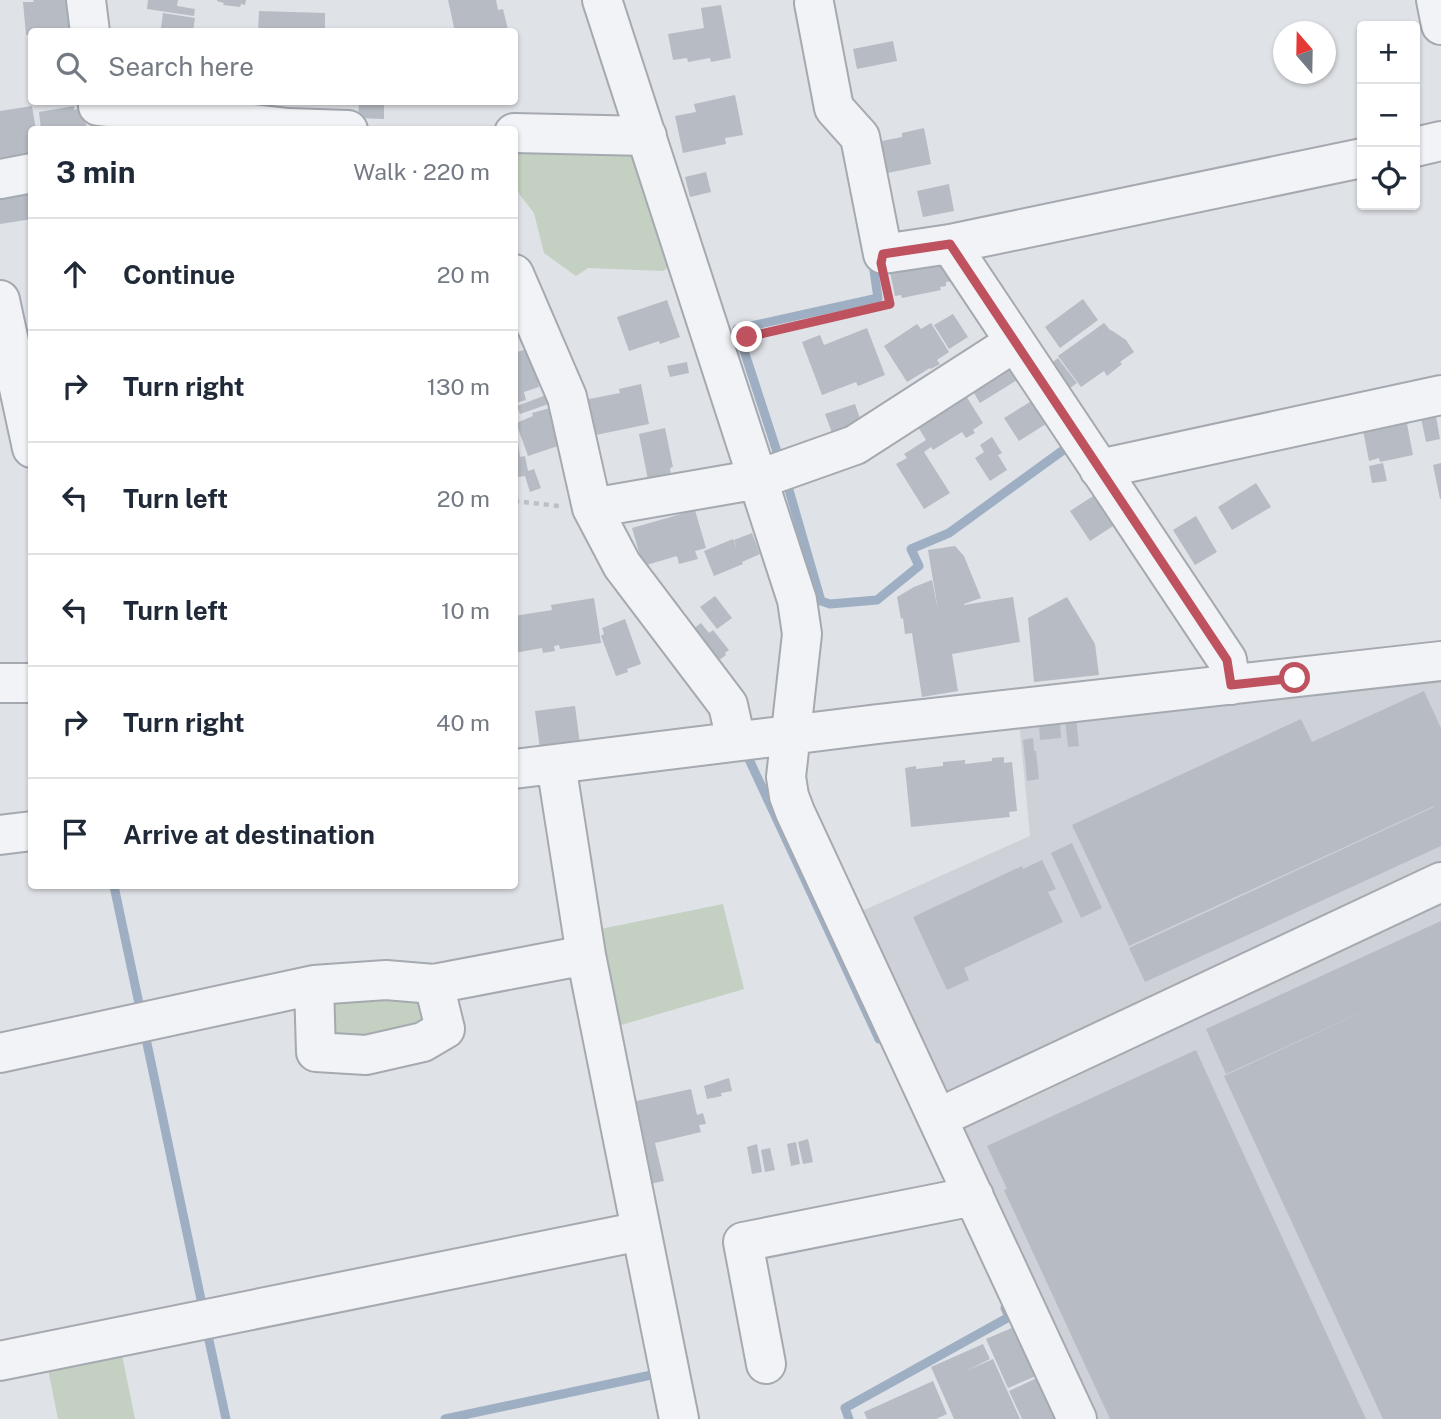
<!DOCTYPE html>
<meta charset="utf-8">
<style>
:root{--surface:#fff;--page:#f2f2f3;--text:#1f2937;--muted:#747a83;--line:#e0e1e3}
body{margin:0;font-family:"Public Sans",sans-serif;background:var(--page);color:var(--text)}
.controls{position:absolute;right:21px;top:21px;display:grid;overflow:hidden;border-radius:7px;box-shadow:0 2px 5px #0004}
.controls button{width:63px;height:63px;display:grid;place-items:center;padding:0;border:0;border-bottom:2px solid var(--line);background:var(--surface);color:var(--text);font:35px sans-serif}
.compass{position:absolute;left:1273px;top:21px;width:63px;height:63px;border-radius:50%;background:var(--surface);box-shadow:0 2px 5px #0004;rotate:340deg}
.stop{position:absolute;width:21px;height:21px;margin:-16px;border:5px solid #be525e;border-radius:50%;background:#fff}
.stop.end{background:#be525e;border-color:#fff;box-shadow:0 2px 7px #0008}
.list{margin:0;padding:0;list-style:none}
h2{display:flex;justify-content:space-between;align-items:center;height:91px;margin:0;padding:0 28px;font-size:30px}
h2 small{font-size:23px;font-weight:400;color:var(--muted)}
.list li{display:grid;grid-template-columns:46px 1fr auto;gap:21px;align-items:center;box-sizing:border-box;height:112px;padding:0 28px;border-top:2px solid var(--line)}
.list b{display:block;font-size:26px;white-space:nowrap}
.list em{font-size:23px;font-style:normal;color:var(--muted)}
.icon{flex:none;width:38px;height:38px;fill:none;stroke:currentColor;stroke-width:2;stroke-linecap:round;stroke-linejoin:round}
.map{position:relative;flex:none;width:1441px;height:1419px;overflow:hidden}
.search{position:absolute;background:var(--surface);box-shadow:0 2px 5px #0004;left:28px;top:28px;width:490px;height:77px;display:flex;align-items:center;gap:18px;box-sizing:border-box;padding:0 24px;border-radius:7px;color:var(--muted);font-size:26px}
.panel{position:absolute;background:var(--surface);box-shadow:0 2px 5px #0004;left:28px;top:126px;width:490px;height:763px;border-radius:7px}
.map>svg:first-child{display:block}
</style>
<div class="map">
<svg width="1441" height="1419" viewBox="0 0 1441 1419">
<rect width="100%" height="100%" fill="#dfe2e7"/>
<path fill="#ced1d8" d="M1441,673V1419H1096L860,912L1030,836L1019,721Z"/>
<path fill="#c4d0c1" d="M515,142L634,146L674,264L663,271L588,268L576,276L544,253L534,213L520,195L515,185Z
M723,904L744,989L611,1028L591,931Z
M431,991L440,1025L320,1048L319,992Z
M120,1345L135,1419H58L46,1359Z"/>
<g fill="none" stroke-linecap="round" stroke-linejoin="round">
<path stroke="#9eafc3" stroke-width="9" d="M780,461L737,329L878,298L874,271
M787,483L821,601L830,604L877,600L919,566L911,549L949,533L1073,443
M747,755L879,1039
M114,886L141,1013
M145,1034L203,1309
M207,1331L226,1419
M445,1419L656,1374
M849,1419L845,1408L1009,1317L1005,1308"/>
</g>
<path fill="#b7bbc3" d="M33,0H69L72,32H32V35H26L23,2H34Z
M148,0H178L177,6L195,9L194,16L147,9Z
M217,0H246L245,5L241,4L240,7L223,5L224,3L217,1Z
M448,0H496L498,10L503,9L508,30L500,32H486V29L476,32H455Z
M721,5L731,58L711,62L710,58L688,62L687,58L673,60L668,34L704,28L701,8Z
M259,11L325,13V32H258Z
M163,13L195,18L193,32L161,28Z
M893,41L897,61L857,69L853,49Z
M735,95L743,135L725,138L726,144L683,153L675,116L696,112L694,104Z
M359,102H384V119L358,118Z
M32,106L36,130H32V158L21,160L20,155L0,158V111Z
M74,106V110L83,108L87,130H41L39,112Z
M924,128L931,164L878,175L872,143L902,137V133Z
M706,172L711,192L690,197L685,177Z
M949,184L954,211L923,217L917,191Z
M32,186V219L0,224V191Z
M940,258L953,281L946,282V286L940,287L941,290L902,298L901,295L895,296L890,272Z
M1083,299L1098,320L1060,348L1045,327Z
M667,300L680,337L660,344L659,341L629,351L617,317Z
M953,314L968,337L949,349L934,325Z
M931,323L949,352L937,360L940,364L931,369L930,368L907,382L884,346L917,324L921,329Z
M1104,323L1110,330H1111L1126,340L1134,352L1120,362L1122,364L1107,376L1104,371L1081,387L1058,356Z
M867,328L885,375L858,386L856,382L822,395L802,342L820,335L824,345Z
M527,349L550,378L538,382L539,387L524,392L526,400L516,403L514,397V353Z
M1008,353L1027,374L980,403L966,380Z
M1058,358L1077,383L1063,393L1045,368Z
M687,362L689,373L670,377L667,366Z
M641,384L649,424L591,436L584,400L620,393L619,389Z
M961,388L983,423L973,430L975,433L966,438L962,432L933,450L931,447L924,452L950,493L924,509L896,464L907,458L904,454L926,440L910,414Z
M554,392L557,401L520,414L517,406Z
M1043,394L1057,417L1019,441L1004,418Z
M855,404L864,430L835,441L825,414Z
M557,406L561,445L528,456L516,423L533,416L532,413Z
M1407,411L1409,423L1407,424L1413,455L1380,462L1379,458L1369,461L1361,420Z
M1436,416L1440,439L1426,442L1421,418Z
M665,428L673,467L670,468L671,475L648,480L639,434Z
M517,436L520,457L525,456L528,471L534,469L541,488L530,492L525,476L518,477L517,469L514,470V437Z
M992,437L1002,453L998,455L1007,470L990,481L975,458L984,452L980,445Z
M1383,463L1387,481L1372,483L1369,466Z
M1441,463V499H1440L1433,465Z
M1256,483L1271,507L1232,530L1218,507Z
M1104,489L1124,519L1090,541L1070,511Z
M695,510L706,548L695,551L698,559L679,564L677,556L643,566L632,528Z
M1196,516L1217,552L1195,565L1173,530Z
M752,533L760,554L742,562L743,564L714,576L704,551L733,539L737,550L734,540Z
M955,546L964,556L981,598L964,604V605L1013,597L1020,642L952,654L958,691L922,697L912,633L905,634L903,618L901,619L897,597L914,587L932,580L938,610L928,550Z
M715,596L732,618L717,629L700,607Z
M1067,597L1095,644L1099,675L1034,682L1028,618Z
M594,598L601,643L560,649L559,645L554,646L555,651L543,653L542,648L514,653V616L552,610L551,605Z
M625,619L641,664L627,669L628,672L616,676L601,636L604,634L602,628Z
M701,623L709,633L713,630L729,650L725,653L726,655L709,668L685,635Z
M1424,691L1441,728V846L1145,982L1129,948L1434,807V806L1129,946L1072,825L1301,719L1312,742Z
M575,706L580,744L540,749L535,711Z
M1076,718L1079,746L1068,747L1065,720Z
M1060,722L1061,738L1040,740L1039,724Z
M1033,738L1034,751H1036L1039,779L1027,781L1023,740Z
M1004,757V763L1012,762L1017,811L1009,812L1010,817L911,827L905,768L916,766V769L943,766V762L965,760V764L992,761V758Z
M1072,843L1102,908L1081,918L1051,853Z
M1042,860L1056,889L1048,892L1063,922L964,968L969,980L947,990L913,917L1022,866L1023,869Z
M1441,921V1419H1383L1224,1076L1391,999L1226,1074L1206,1029Z
M1196,1050L1215,1092L1366,1419H1110L1004,1190L1007,1189L987,1146Z
M729,1078L732,1091L721,1093L722,1096L707,1099L704,1086Z
M691,1089L697,1115L703,1113L706,1124L699,1125L701,1132L655,1143L664,1181L650,1184L632,1102Z
M808,1139L813,1162L803,1164L798,1142Z
M796,1142L800,1164L791,1166L787,1144Z
M757,1144L762,1172L752,1174L747,1147Z
M770,1148L775,1170L765,1172L761,1150Z
M1014,1327L1036,1376L1008,1388L986,1339Z
M983,1344L990,1359L966,1371L993,1359L1020,1419H954L931,1367Z
M1039,1377L1057,1419H1022L1009,1391Z
M933,1381L947,1414L936,1419H867L864,1412Z"/>
<g fill="none" stroke-linecap="round" stroke-linejoin="round">
<defs>
<path id="minor" d="M86,0L90,32
M602,0L797,600L802,634L786,777L789,796L795,812L1077,1419
M1436,0L1441,25
M814,3L834,108L860,137L883,254L950,244L1362,158
M98,106L288,128L348,130
M514,133L647,136
M1415,147L1441,141
M0,179L32,173
M950,244L1227,660L1231,685
M514,274L567,397L592,508L622,565L728,705L736,741
M0,300L32,448
M1099,469L1441,395
M592,508L759,479L855,445L1015,342
M0,683H32
M556,764L586,955L679,1419
M514,769L878,724L1441,661
M0,835L32,831
M314,985L316,1052L366,1055L423,1042L445,1029L434,984
M0,1053L314,985L386,980L434,984L586,955
M938,1118L1441,882
M0,1361L641,1231
M766,1364L743,1242L974,1196"/>
</defs>
<use href="#minor" stroke="#a5a9b0" stroke-width="42"/>
<path stroke="#bdc0c6" stroke-width="4.5" stroke-dasharray="5 5" stroke-linecap="butt" d="M747,337L890,304L886,285
M514,501L559,506"/>
<use href="#minor" stroke="#f1f3f6" stroke-width="38"/>
</g>
<g fill="none" stroke-linecap="round" stroke-linejoin="round">
<path stroke="#be525e" stroke-width="9" d="M747,337L890,304L881,263L883,254L950,244L1227,660L1231,685L1295,678"/>
</g>
</svg>
<div class="controls">
<button>+</button>
<button>−</button>
<button><svg class="icon" aria-label="locate" viewBox="0 0 24 24"><circle cx="12" cy="12" r="6"/><path d="M12 2v4M12 18v4M2 12h4M18 12h4"/></svg></button>
</div>
<svg class="compass" viewBox="-18 -18 36 36"><path d="M0-13l5 13h-10z" fill="#e53935"/><path d="M0 13l5-13h-10z" fill="#747a83"/></svg>
<div class="stop" style="left:1295px;top:678px"></div>
<div class="stop end" style="left:747px;top:337px"></div>
<div class="search"><svg class="icon" aria-label="search" viewBox="0 0 24 24"><circle cx="10" cy="10" r="6"/><path d="M15 15l6 6"/></svg>Search here</div>
<section class="panel">
<h2>3 min<small>Walk · 220 m</small></h2>
<ul class="list">
<li><svg class="icon" aria-label="ahead" viewBox="0 0 24 24"><path d="M12 20V5M6 11l6-6 6 6"/></svg><div><b>Continue</b></div><em>20 m</em></li>
<li><svg class="icon" aria-label="right" viewBox="0 0 24 24"><path d="M7 20v-9h11M14 6l5 5-5 5"/></svg><div><b>Turn right</b></div><em>130 m</em></li>
<li><svg class="icon" aria-label="left" viewBox="0 0 24 24"><path d="M17 20v-9H6M10 6l-5 5 5 5"/></svg><div><b>Turn left</b></div><em>20 m</em></li>
<li><svg class="icon" aria-label="left" viewBox="0 0 24 24"><path d="M17 20v-9H6M10 6l-5 5 5 5"/></svg><div><b>Turn left</b></div><em>10 m</em></li>
<li><svg class="icon" aria-label="right" viewBox="0 0 24 24"><path d="M7 20v-9h11M14 6l5 5-5 5"/></svg><div><b>Turn right</b></div><em>40 m</em></li>
<li><svg class="icon" aria-label="arrive" viewBox="0 0 24 24"><path d="M6 21V4h12l-3 4 3 4H6"/></svg><div><b>Arrive at destination</b></div></li>
</ul>
</section>
</div>
